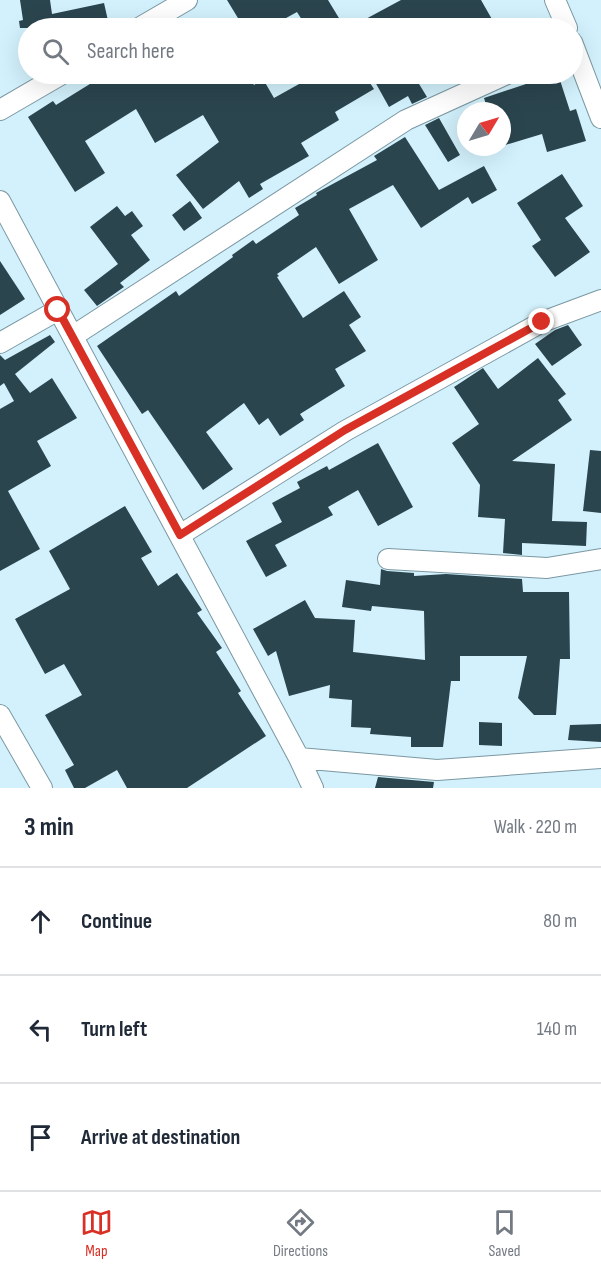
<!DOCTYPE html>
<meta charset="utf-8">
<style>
:root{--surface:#fff;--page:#f6f6f7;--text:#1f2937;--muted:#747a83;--line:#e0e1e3;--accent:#d93025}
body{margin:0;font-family:"Sofia Sans Condensed",sans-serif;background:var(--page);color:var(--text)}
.compass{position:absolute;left:457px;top:102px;width:54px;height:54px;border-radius:50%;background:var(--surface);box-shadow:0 6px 24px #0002;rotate:52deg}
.stop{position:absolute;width:18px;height:18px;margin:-14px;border:4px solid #d93025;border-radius:50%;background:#fff}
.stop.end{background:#d93025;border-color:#fff;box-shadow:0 2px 6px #0008}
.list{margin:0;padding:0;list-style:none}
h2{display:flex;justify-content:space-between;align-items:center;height:78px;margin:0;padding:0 24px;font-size:26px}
h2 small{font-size:20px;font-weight:400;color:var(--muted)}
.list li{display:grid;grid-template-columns:39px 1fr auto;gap:18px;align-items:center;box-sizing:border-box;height:108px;padding:0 24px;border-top:2px solid var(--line)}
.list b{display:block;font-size:22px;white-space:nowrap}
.list em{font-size:20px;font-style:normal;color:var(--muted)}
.icon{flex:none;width:33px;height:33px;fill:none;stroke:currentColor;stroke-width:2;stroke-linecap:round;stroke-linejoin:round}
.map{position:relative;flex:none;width:601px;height:788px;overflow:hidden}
.search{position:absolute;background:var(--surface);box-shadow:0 6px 24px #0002;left:18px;right:18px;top:18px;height:66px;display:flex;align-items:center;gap:15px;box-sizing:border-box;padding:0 21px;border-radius:33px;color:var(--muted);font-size:22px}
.sheet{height:402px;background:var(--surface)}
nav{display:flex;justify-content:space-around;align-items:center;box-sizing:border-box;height:84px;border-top:2px solid var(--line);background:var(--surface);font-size:16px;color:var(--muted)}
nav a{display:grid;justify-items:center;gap:3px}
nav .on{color:var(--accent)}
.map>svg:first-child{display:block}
</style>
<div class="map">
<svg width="601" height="788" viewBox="0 0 601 788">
<rect width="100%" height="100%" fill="#d2f1fc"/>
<path fill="#2b454e" d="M20,0H50L52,14L104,3L109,25L94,28H20L19,21L23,20Z
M227,0H328L345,28H307L297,12L268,28H244Z
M401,0H481L497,28H349Z
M106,74H247L254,85L263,79L274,98L317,74H364L374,89L335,112L339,120L301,143L309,156L260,184L263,189L249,198L239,181L203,209L176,175L219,142L203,115L155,143L136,109L85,141L105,173L75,192L28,117L53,101L56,105Z
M385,74H413L427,97L412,104L408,96L389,107L374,80Z
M535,74H558L570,111L576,109L586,141L547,152L542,134L502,146V111H488L484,98L526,84L524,77Z
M439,118L460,155L448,162L425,125Z
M405,137L439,190L484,166L497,190L472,204L468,197L421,228L393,185L349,209L378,260L339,284L316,247L277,274L279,276L277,277L303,318L344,291L361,317L349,325L366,351L335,369L345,386L300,414L304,420L280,436L268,418L259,425L244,403L206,432L233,469L203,490L148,410L142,414L97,346L176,291L179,296L233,257L232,255L253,240L256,244L299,215L295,208L317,195L316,193L377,160L374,156Z
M562,174L583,206L565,218L590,252L555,277L532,246L541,240L517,203Z
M190,201L202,218L184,231L172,215Z
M117,206L125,216L132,211L143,226L131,235L150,260L120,283L124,287L97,306L84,290L118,264L90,227Z
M0,261L25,299L0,315Z
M568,325L582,345L552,366L535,344L555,330Z
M50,335L55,342L15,374L30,393L52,378L77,418L37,441L51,466L8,491L40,549L0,571V409L14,401L4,383L0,386V355L5,360Z
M538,358L566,394L558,400L572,420L512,461L555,464L552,521L587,522L586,546L522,543V555L503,553L505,519L478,517L480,485L452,443L479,424L454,387L483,368L498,389Z
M378,443L413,507L378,526L358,490L328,507L333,515L275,545L287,566L266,577L246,541L282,522L272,503L300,488L297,482L327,466L329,470Z
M590,450L601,451V513L583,511Z
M125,506L152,552L141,558L158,586L177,573L202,610L197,613L222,648L216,652L241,691L238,693L266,736L187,788H127L117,770L85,788H74L65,770L74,765L45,715L82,695L64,664L45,674L15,619L70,589L49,551Z
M381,569L387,571L414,573V576L446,574L522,579L523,592H569L570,659H560L556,715H534L518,698L527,656H460V681H451L443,747H411V737L370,734L371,728L351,727L352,700L329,698L330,685L289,696L276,651L268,656L253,629L305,600L315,618L355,620L353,652L425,660L424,611L372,606L371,611L342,607L346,580L380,585Z
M479,722L502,723V746L479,745Z
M601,724V742L568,740L570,725Z
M378,777L434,782L433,788H375Z"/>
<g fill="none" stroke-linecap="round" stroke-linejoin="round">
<defs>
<path id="minor" d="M555,0L567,28
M139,28L187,0
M572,42L601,118
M0,110L62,74
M0,201L299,758L313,788
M73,336L406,120L507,74
M0,343L58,310
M180,535L345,431L542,322L601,300
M388,559L547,568L601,559
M0,715L42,788
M299,758L437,770L601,758"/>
</defs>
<use href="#minor" stroke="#7b98a2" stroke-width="22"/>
<use href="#minor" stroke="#fff" stroke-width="20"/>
</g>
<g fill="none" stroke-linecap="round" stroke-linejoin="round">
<path stroke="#d93025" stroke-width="8" d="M58,310L180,535L345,430L542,322"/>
</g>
</svg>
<svg class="compass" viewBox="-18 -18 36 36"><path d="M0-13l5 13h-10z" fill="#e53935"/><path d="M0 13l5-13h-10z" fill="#747a83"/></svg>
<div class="stop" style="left:58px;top:310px"></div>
<div class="stop end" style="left:542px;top:322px"></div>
<div class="search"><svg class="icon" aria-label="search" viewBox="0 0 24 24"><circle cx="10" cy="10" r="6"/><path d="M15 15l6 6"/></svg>Search here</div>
</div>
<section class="sheet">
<h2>3 min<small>Walk · 220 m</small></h2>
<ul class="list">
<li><svg class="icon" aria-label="ahead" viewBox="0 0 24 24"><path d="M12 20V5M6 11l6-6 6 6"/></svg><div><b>Continue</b></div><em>80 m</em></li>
<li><svg class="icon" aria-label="left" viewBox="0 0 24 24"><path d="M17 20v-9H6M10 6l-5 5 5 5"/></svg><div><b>Turn left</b></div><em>140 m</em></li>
<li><svg class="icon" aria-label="arrive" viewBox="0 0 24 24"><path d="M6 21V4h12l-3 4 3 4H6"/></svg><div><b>Arrive at destination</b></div></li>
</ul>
</section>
<nav>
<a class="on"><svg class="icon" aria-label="map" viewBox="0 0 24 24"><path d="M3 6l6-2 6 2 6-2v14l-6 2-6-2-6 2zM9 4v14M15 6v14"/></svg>Map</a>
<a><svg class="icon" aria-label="directions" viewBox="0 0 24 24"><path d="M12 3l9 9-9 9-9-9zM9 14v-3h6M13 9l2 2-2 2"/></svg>Directions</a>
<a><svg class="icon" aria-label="saved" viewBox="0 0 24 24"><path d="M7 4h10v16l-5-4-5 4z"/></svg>Saved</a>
</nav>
